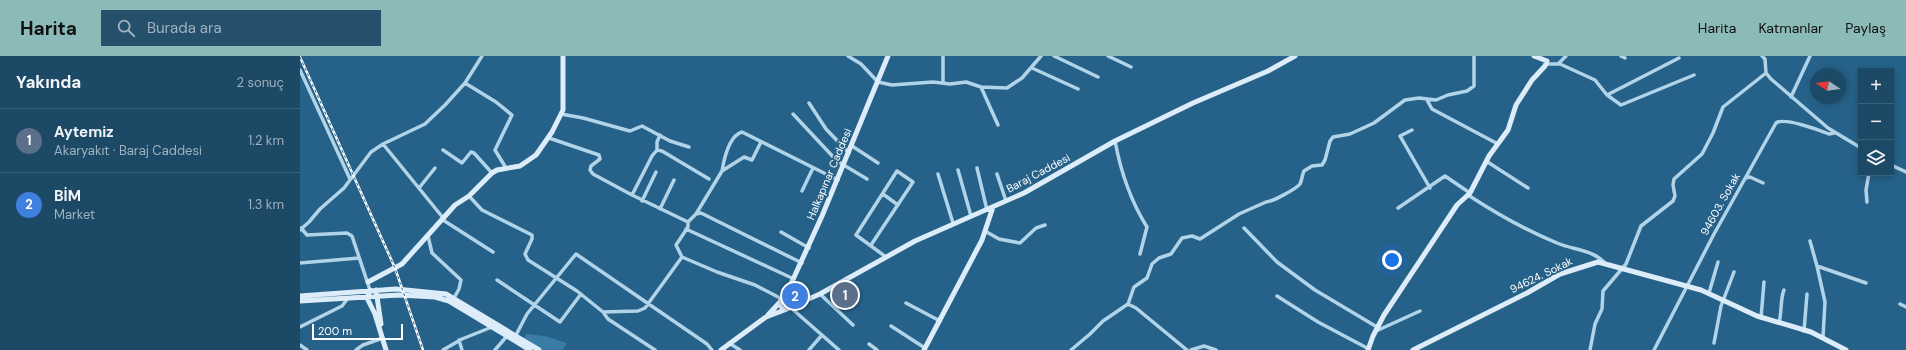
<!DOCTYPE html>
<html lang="tr">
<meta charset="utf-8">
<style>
:root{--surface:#1c4966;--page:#25506c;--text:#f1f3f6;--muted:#a0b2bf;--line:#3a617a;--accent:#8bbbb9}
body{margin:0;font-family:"DM Sans",sans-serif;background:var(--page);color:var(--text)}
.controls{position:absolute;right:12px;top:12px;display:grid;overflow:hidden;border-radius:0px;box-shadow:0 2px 6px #0003}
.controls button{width:36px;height:36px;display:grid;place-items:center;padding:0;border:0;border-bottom:1px solid var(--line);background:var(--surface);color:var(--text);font:20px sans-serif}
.compass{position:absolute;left:1510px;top:12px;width:36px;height:36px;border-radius:50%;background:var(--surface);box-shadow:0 2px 6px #0003;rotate:283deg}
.scale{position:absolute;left:12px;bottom:10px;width:91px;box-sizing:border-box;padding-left:4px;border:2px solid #fff;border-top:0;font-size:11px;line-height:14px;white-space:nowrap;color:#fff;-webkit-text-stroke:3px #256188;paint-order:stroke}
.you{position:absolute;left:1092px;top:204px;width:14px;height:14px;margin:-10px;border:3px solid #fff;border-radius:50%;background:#1a73e8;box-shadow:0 0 0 6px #1a73e833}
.badge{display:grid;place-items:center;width:26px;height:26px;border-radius:50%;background:var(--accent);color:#fff;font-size:13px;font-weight:700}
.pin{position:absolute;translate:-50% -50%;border:2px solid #fff;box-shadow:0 1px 4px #0006}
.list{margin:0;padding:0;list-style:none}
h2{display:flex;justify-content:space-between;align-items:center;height:52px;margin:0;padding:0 16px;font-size:17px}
h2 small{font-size:13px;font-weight:400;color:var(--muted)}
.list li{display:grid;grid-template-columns:26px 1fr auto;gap:12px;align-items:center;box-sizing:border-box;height:64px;padding:0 16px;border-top:1px solid var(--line)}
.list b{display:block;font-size:15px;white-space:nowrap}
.list p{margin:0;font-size:13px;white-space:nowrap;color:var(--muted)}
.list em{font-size:13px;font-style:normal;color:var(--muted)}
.icon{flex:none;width:22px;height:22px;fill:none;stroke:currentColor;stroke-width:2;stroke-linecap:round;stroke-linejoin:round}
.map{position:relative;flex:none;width:1606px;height:294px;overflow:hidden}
header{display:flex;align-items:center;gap:24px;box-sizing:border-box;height:56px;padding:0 20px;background:var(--accent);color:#111}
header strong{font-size:19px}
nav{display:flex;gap:22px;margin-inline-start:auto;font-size:14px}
.search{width:280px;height:36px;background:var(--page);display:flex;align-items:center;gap:10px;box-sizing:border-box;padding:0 14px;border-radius:0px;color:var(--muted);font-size:15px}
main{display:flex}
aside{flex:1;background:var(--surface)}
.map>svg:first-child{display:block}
</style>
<header>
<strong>Harita</strong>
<div class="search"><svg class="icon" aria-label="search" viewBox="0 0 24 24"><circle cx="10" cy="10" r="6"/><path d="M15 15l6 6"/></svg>Burada ara</div>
<nav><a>Harita</a><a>Katmanlar</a><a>Paylaş</a></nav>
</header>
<main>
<aside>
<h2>Yakında<small>2 sonuç</small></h2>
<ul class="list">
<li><span class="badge" style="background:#5c6f8a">1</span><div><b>Aytemiz</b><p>Akaryakıt · Baraj Caddesi</p></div><em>1.2 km</em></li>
<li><span class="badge" style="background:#3f7fe0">2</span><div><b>BİM</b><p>Market</p></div><em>1.3 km</em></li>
</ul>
</aside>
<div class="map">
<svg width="1606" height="294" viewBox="0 0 1606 294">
<rect width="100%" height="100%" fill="#256188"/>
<path fill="#397ca5" d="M226,278L245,280L267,287L263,294H243L224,282Z"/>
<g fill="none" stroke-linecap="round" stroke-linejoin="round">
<path stroke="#b1d4e9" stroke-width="3.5" d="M548,0L561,8L578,26L592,29L633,26L650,28L666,26L681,31L707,32L722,22L741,0
M754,0L798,21
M808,0L831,11
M1321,0L1325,2
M1462,0L1465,3L1466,17
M1246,8H1260L1295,24L1307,39L1379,2
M1258,8L1266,0
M732,12L778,33
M0,14L50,123
M1466,17L1471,23L1528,72L1561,92
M165,27L196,46L212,59L195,94L206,112
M643,27V0
M681,31L698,69
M1307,39L1321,49L1394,19
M1491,41L1510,0
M1127,44L1132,53L1198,88
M509,47L526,73L549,97
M261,58L283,62L330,75L342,70L370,85L389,91
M493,58L537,105L567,123
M1112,74L1100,80L1130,132
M249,82L299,99L300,103L291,110L290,114L293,118L332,139L388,166V171L376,189L382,201L417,216L455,229L482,243
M815,85C821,117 830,144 847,171L840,198
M83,88L144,163
M552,90L578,107
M143,94L162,107L171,96L174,97L192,117
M357,94V86L360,79
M1186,105L1228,132
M1591,109L1606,116
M677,112L687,154
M658,114L671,160
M422,115C424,103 429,80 442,76L538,124
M638,118L653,167
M697,118L706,145
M1446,122L1450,121L1463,127
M119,132L135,112
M502,135L513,112
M583,138L598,149
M332,139L352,100L357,94L362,95L409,123
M1168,139C1197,158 1225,174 1257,187C1273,194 1291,193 1304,206
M169,140L182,154L232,179V183L225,198L228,204L277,235L303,256L308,263L355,294
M342,145L356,116
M1567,146L1566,134L1569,117
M1098,152L1145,120L1170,137
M360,153L374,124
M396,158L422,115L444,101L452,104L461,86
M143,164L193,196
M388,166L396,158L401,157L502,207
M1,172L7,179L47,177L52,180L70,234
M944,172L977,206L1015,234L1077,271
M386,173L494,223
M0,174L9,166L20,153L44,132L71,96L83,88L125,68L145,49L165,27L182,0
M685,175L699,183L720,187L736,172L745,169
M481,176L509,192
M128,180L132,197L161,224L159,233L154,242
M1510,185L1517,210L1525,246L1523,281
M571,189L613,126L597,115L556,179L586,201
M0,207L59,202
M1517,210L1566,227
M197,224L260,266L281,238
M1409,237L1418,206
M520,238L553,269
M977,240L1018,266L1069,293
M606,247L640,265
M828,248L834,231L847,222L852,208L859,202L871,198L882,182L892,180L900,183L939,158L966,146C972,146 996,133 1000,128C1002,124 1002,119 1004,115L1012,110L1022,109L1025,104L1030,85L1033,81L1050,78L1074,67L1105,44L1119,42L1136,44L1148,39L1167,35L1174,30V0
M1600,248L1606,251
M490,251L539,294
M303,256L338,255L345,252L382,201
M1461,262L1464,226
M1479,267C1482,256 1480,244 1484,234
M591,270L625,292
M0,271L42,250L48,242
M1076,275L1120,255
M1504,275L1507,238
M216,279L227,258L276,198L407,288L412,294
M159,284L162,294
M429,287L440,294
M1414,287L1421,250L1434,216
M569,288L577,294
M0,289L7,294
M56,294L63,289L83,282
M143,294L162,283L192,271
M195,294L207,280
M509,294L522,279
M771,294L790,278L803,265L828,248L836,252L887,294
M891,294L904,290L916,294
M1290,294L1295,268L1302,253L1303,235L1326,208L1341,170L1373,145L1375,140L1373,129L1374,123L1402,98L1413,77L1423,51L1466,17
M1354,294L1414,178L1476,67C1484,61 1519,74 1529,78L1534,77"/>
<path stroke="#dcecf8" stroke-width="5" d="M68,226L102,208L155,149L169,140L192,117L197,114L220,110L236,99L252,76L263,54V0
M70,234L67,242L75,258L86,294
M76,234L81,268
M0,240L96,233L146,238L239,294
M485,241L522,160L588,0
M480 247a6 6 0 1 1 12 0a6 6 0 1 1-12 0Z
M0,245L99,239L135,241L149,245L230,294
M490,251L520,238L615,185L724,137L815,85L893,47L968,15L995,0
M468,259L480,246
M421,294L466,261L487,253
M624,294L682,184L693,151
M1068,294L1073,280L1084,259L1157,149L1170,137L1189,100L1208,74L1216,49L1232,24L1245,10L1247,5L1234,0
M1113,294L1227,237L1260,218L1298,206L1401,234L1457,260L1511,276L1546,294"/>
<defs>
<path id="rail" d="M0,1L95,212L123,294"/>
</defs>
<use href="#rail" stroke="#fff" stroke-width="2.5"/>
<use href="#rail" stroke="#256188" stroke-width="1" stroke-dasharray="3" stroke-linecap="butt"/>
</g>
<g text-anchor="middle" stroke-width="3.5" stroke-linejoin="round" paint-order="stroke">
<g font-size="11" fill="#fff" stroke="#256188">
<text transform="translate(738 117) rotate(-28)" y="4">Baraj Caddesi</text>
<text transform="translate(529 118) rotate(-67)" y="4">Halkapınar Caddesi</text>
<text transform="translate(1420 148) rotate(-61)" y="4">94603. Sokak</text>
<text transform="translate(1241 219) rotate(-26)" y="4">94624. Sokak</text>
</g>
</g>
</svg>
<div class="controls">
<button>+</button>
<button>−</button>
<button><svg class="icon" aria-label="layers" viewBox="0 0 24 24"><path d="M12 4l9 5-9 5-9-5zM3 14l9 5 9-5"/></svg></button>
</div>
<svg class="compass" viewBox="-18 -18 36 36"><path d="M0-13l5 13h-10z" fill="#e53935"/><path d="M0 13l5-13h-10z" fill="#a0b2bf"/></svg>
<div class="scale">200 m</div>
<div class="you"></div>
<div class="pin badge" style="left:545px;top:239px;background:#5c6f8a">1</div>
<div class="pin badge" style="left:495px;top:240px;background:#3f7fe0">2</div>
</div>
</main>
